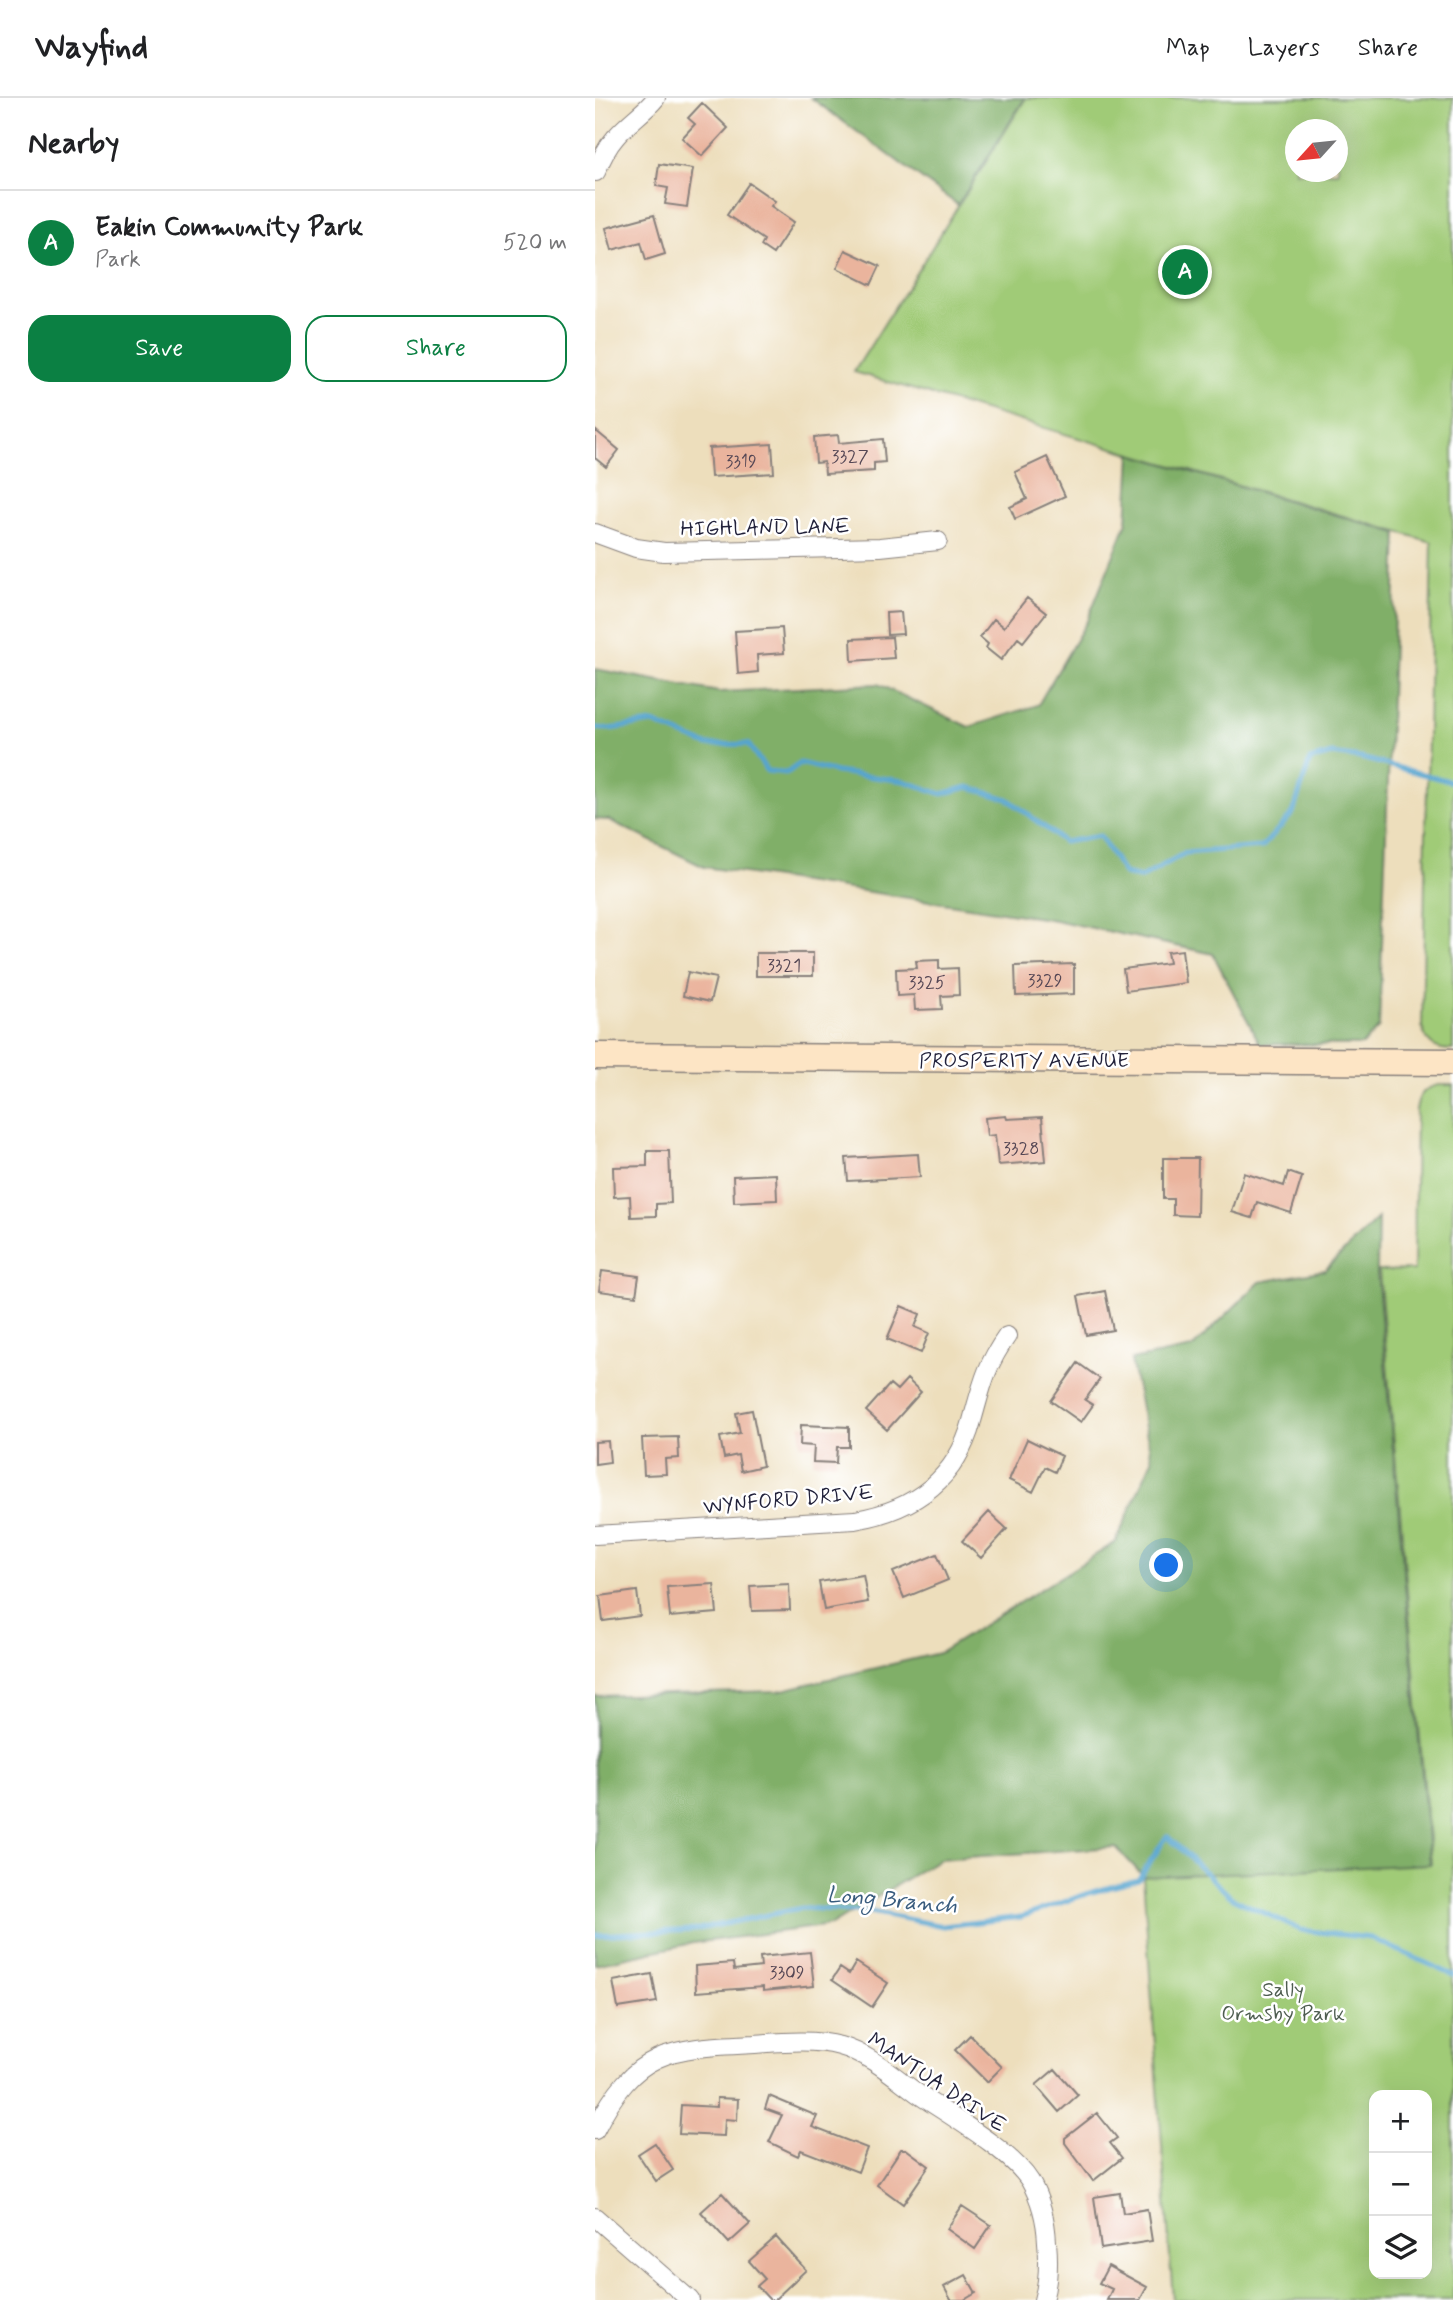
<!DOCTYPE html>
<meta charset="utf-8">
<style>
:root{--surface:#fff;--page:#f2f2f2;--text:#202124;--muted:#757577;--line:#e0e0e0;--accent:#0b8043}
body{margin:0;font-family:Mynerve,sans-serif;background:var(--page);color:var(--text)}
.controls{position:absolute;right:21px;bottom:21px;display:grid;overflow:hidden;border-radius:14px;box-shadow:0 7px 28px #0002}
.controls button{width:63px;height:63px;display:grid;place-items:center;padding:0;border:0;border-bottom:2px solid var(--line);background:var(--surface);color:var(--text);font:35px sans-serif}
.compass{position:absolute;left:690px;top:21px;width:63px;height:63px;border-radius:50%;background:var(--surface);box-shadow:0 7px 28px #0002;rotate:243deg}
.you{position:absolute;left:572px;top:1468px;width:24px;height:24px;margin:-18px;border:5px solid #fff;border-radius:50%;background:#1a73e8;box-shadow:0 0 0 10px #1a73e833}
.badge{display:grid;place-items:center;width:46px;height:46px;border-radius:50%;background:var(--accent);color:#fff;font-size:23px;font-weight:700}
.pin{position:absolute;translate:-50% -50%;border:4px solid #fff;box-shadow:0 2px 7px #0006}
.list{margin:0;padding:0;list-style:none}
h2{display:flex;justify-content:space-between;align-items:center;height:91px;margin:0;padding:0 28px;font-size:30px}
h2 small{font-size:23px;font-weight:400;color:var(--muted)}
.list li{display:grid;grid-template-columns:46px 1fr auto;gap:21px;align-items:center;box-sizing:border-box;height:105px;padding:0 28px;border-top:2px solid var(--line)}
.list b{display:block;font-size:26px;white-space:nowrap}
.list p{margin:0;font-size:23px;white-space:nowrap;color:var(--muted)}
.list em{font-size:23px;font-style:normal;color:var(--muted)}
.actions{display:flex;gap:14px;padding:21px 28px}
.actions a{flex:1;padding:16px 0;border:2px solid var(--accent);border-radius:21px;text-align:center;font-size:24px;color:var(--accent)}
.actions .main{background:var(--accent);color:#fff}
.icon{flex:none;width:38px;height:38px;fill:none;stroke:currentColor;stroke-width:2;stroke-linecap:round;stroke-linejoin:round}
.map{position:relative;flex:none;width:858px;height:2202px;overflow:hidden}
header{display:flex;align-items:center;gap:42px;box-sizing:border-box;height:98px;padding:0 35px;background:var(--surface);border-bottom:2px solid var(--line)}
header strong{font-size:33px}
nav{display:flex;gap:38px;margin-inline-start:auto;font-size:24px}
main{display:flex}
aside{flex:1;background:var(--surface)}
.map>svg:first-child{display:block}
</style>
<header>
<strong>Wayfind</strong>
<nav><a>Map</a><a>Layers</a><a>Share</a></nav>
</header>
<main>
<aside>
<h2>Nearby<small></small></h2>
<ul class="list">
<li><span class="badge">A</span><div><b>Eakin Community Park</b><p>Park</p></div><em>520 m</em></li>
</ul>
<div class="actions"><a class="main">Save</a><a>Share</a></div>
</aside>
<div class="map">
<svg width="858" height="2202" viewBox="0 0 858 2202">
<rect width="100%" height="100%" fill="#fff"/>
<filter id="ink" filterUnits="userSpaceOnUse"><feTurbulence type="fractalNoise" baseFrequency=".0143" numOctaves="2"/><feDisplacementMap in="SourceGraphic" scale="14" xChannelSelector="R" yChannelSelector="G"/><feConvolveMatrix kernelMatrix="1 2 1 2 8 2 1 2 1" color-interpolation-filters="sRGB"/></filter>
<filter id="wash" filterUnits="userSpaceOnUse"><feTurbulence type="fractalNoise" baseFrequency=".00686" numOctaves="4" result="noise"/><feDisplacementMap in="SourceGraphic" scale="28" xChannelSelector="R" yChannelSelector="G"/><feGaussianBlur stdDeviation="1.57" result="paint"/><feColorMatrix in="noise" values="0 0 0 0 0 0 0 0 0 0 0 0 0 0 0 0 0 1.4 0 .05"/><feComposite in="paint" operator="in"/></filter>
<g filter="url(#wash)">
<rect width="100%" height="100%" fill="#eddebc"/>
<path fill="#a0cb77" stroke="#617659" stroke-width="2" fill-rule="evenodd" d="M431,0H858V952C840,952 832,947 827,929L837,444L259,274ZM701,32H743V74H701Z
M844,987H858V2202H578L548,1778L836,1765L784,1173L819,1172L821,1012C823,997 829,990 844,987ZM779,1997H832V2176H779Z"/>
<path fill="#80af68" stroke="#516852" stroke-width="2" d="M216,0H430L363,107Z
M536,356L802,435L784,929L767,947L665,946L618,856L460,822L109,769L14,722L0,721V571L124,594L283,586L374,629L443,607L492,523L532,424Z
M783,1120L782,1174L835,1766L546,1779L547,1777L521,1749L344,1761L236,1827L98,1845L0,1866V1598L183,1593L344,1555L521,1444L557,1362L536,1262L597,1250L665,1184L730,1172Z"/>
<g fill="none" stroke-linecap="round" stroke-linejoin="round">
<path stroke="#55a4cf" stroke-width="5" d="M0,630L14,631L58,625L112,647L153,646L172,673L192,675L205,665L241,674L309,683L347,696L373,689L413,701L469,744L505,738L529,776L546,780L590,755L667,749L698,715L715,662L737,656L766,660L858,684
M0,1837L99,1832L207,1810L276,1814L348,1828L426,1819L497,1794L543,1782L572,1738L637,1800L706,1832L776,1840L858,1877"/>
</g>
<g id="blocks">
<path fill="#eab49d" d="M107,5L133,30L107,58L87,40L100,26L93,20Z
M64,66L98,71L92,109L70,106L73,90L61,88Z
M154,85L180,103L176,108L199,124L178,156L166,148L169,142L132,117Z
M59,117L70,156L51,162L46,144L17,152L11,130Z
M250,152L285,168L276,187L242,170Z
M0,332L24,352L11,369L0,360Z
M243,337L244,345L288,341L290,364L279,365V373L230,376L229,364L221,365L219,339Z
M177,346L179,375L116,379L114,350Z
M452,359L470,398L420,421L415,409L432,401L420,374Z
M432,500L451,515L428,544L423,540L406,562L391,550L393,546L385,539L399,521L409,529Z
M306,514L308,536L292,537L291,515Z
M187,530L189,555L162,557L163,574L143,576L140,533Z
M297,539L299,560L257,563L256,541Z
M587,852L591,885L531,893L528,871L574,865L572,854Z
M161,855H218V878H161Z
M344,862V871L363,870L364,897L346,898L347,911L320,912L319,897L302,898L301,871L322,870L321,863Z
M479,866V896L421,898L420,868Z
M93,874L121,880L115,904L88,898Z
M411,1018L412,1021L447,1019L451,1063L403,1067L400,1037L392,1038L390,1020Z
M52,1053H74L76,1105L61,1106V1118L36,1119L35,1098L19,1099L18,1069L52,1068Z
M323,1056L325,1079L253,1083L251,1060Z
M568,1060H603L602,1118L578,1117V1101H568Z
M693,1074L707,1079L696,1115L662,1104L657,1120L637,1114L649,1075L689,1088Z
M181,1076L182,1102L139,1104L138,1078Z
M7,1173L44,1178L41,1198L4,1193Z
M510,1193L518,1232L491,1237L483,1198Z
M306,1208L325,1216L320,1229L334,1235L326,1255L292,1241Z
M483,1265L505,1281L490,1302L498,1307L486,1324L456,1303Z
M312,1281L326,1294L292,1332L271,1313L295,1286L302,1292Z
M157,1312L168,1368L146,1373L143,1357L129,1360L125,1339L145,1335L141,1315Z
M206,1327L254,1329V1349H242L241,1365L218,1364L219,1348L205,1347Z
M83,1339L84,1360L70,1361L71,1376L49,1377L47,1340Z
M432,1341L467,1358L460,1374L450,1369L438,1394L414,1382Z
M13,1343L15,1364L0,1366V1344Z
M394,1414L412,1431L386,1460L367,1443Z
M342,1456L353,1482L309,1500L298,1474Z
M268,1477L273,1504L229,1512L224,1484Z
M119,1486L122,1515L75,1519L72,1489Z
M194,1486L195,1512L157,1513L155,1488Z
M42,1493L45,1518L8,1523L5,1498Z
M215,1854L219,1888L168,1893V1889L101,1894L100,1868L138,1865L139,1872L166,1869L165,1859Z
M261,1864L293,1885L277,1909L237,1882L245,1870L254,1876Z
M57,1876L62,1904L23,1910L18,1883Z
M375,1937L407,1969L392,1984L360,1952Z
M460,1971L483,1997L464,2014L441,1987Z
M174,1998L222,2018L217,2029L272,2050L263,2074L206,2052L203,2058L174,2044L187,2017L170,2011Z
M122,2000L143,2001L142,2022L130,2021L129,2038L84,2036L86,2007L122,2009Z
M502,2015L522,2040L515,2045L527,2060L498,2083L470,2045V2040Z
M60,2045L78,2072L61,2083L43,2056Z
M306,2051H311L334,2068L308,2106L282,2087Z
M127,2095L155,2126L134,2145L106,2114Z
M525,2095L528,2115L552,2111L557,2143L506,2151L499,2099Z
M367,2108L396,2127L380,2151L352,2131Z
M181,2139L211,2172L179,2202H175L162,2188L170,2181L154,2163Z
M513,2168L552,2189L545,2202H512L517,2191L504,2185Z
M371,2177L381,2195L369,2202H356L349,2189Z"/>
</g>
</g>
<g filter="url(#ink)">
<use href="#blocks" fill-opacity="0" stroke="#88807c" stroke-width="2"/>
<g fill="none" stroke-linecap="round" stroke-linejoin="round">
<defs>
<path id="minor" d="M1,74C6,62 11,50 20,40C32,25 49,15 61,0
M0,435L41,450L69,454L285,449L343,443
M0,1437L260,1422C319,1412 361,1382 377,1323C387,1288 390,1269 412,1238
M0,2032C41,1950 76,1950 160,1946C188,1944 218,1941 245,1948C275,1956 301,1980 326,1998C357,2019 416,2053 435,2083C446,2102 451,2122 452,2144C454,2164 454,2182 448,2202
M0,2119L95,2202"/>
<path id="secondary" d="M0,958L858,964"/>
</defs>
<use href="#minor" stroke="#88807c" stroke-width="20"/>
<use href="#secondary" stroke="#88807c" stroke-width="29"/>
<use href="#minor" stroke="#fff" stroke-width="18"/>
<use href="#secondary" stroke="#fde5c5" stroke-width="26"/>
</g>
</g>
<g text-anchor="middle" stroke-width="5" stroke-linejoin="round" paint-order="stroke">
<g font-size="18" fill="#544654">
<text x="255" y="364">3327</text>
<text x="146" y="369">3319</text>
<text x="189" y="873">3321</text>
<text x="450" y="888">3329</text>
<text x="332" y="890">3325</text>
<text x="426" y="1056">3328</text>
<text x="192" y="1880">3309</text>
</g>
<g font-size="21" fill="#22223b" stroke="#fff">
<text transform="translate(170 429) rotate(-1)" y="7">HIGHLAND LANE</text>
<text x="429" y="969">PROSPERITY AVENUE</text>
<text transform="translate(193 1401) rotate(-5)" y="7">WYNFORD DRIVE</text>
<text transform="translate(342 1984) rotate(34)" y="7">MANTUA DRIVE</text>
</g>
<g font-size="21" fill="#4e5d50" stroke="#fff">
<text x="688" y="1898">Sally<tspan x="688" dy="24">Ormsby Park</tspan></text>
</g>
<g font-size="23" font-style="italic" fill="#395c7e" stroke="#fff">
<text transform="translate(297 1801) rotate(5)" y="8">Long Branch</text>
</g>
</g>
</svg>
<div class="controls">
<button>+</button>
<button>−</button>
<button><svg class="icon" aria-label="layers" viewBox="0 0 24 24"><path d="M12 4l9 5-9 5-9-5zM3 14l9 5 9-5"/></svg></button>
</div>
<svg class="compass" viewBox="-18 -18 36 36"><path d="M0-13l5 13h-10z" fill="#e53935"/><path d="M0 13l5-13h-10z" fill="#757577"/></svg>
<div class="you"></div>
<div class="pin badge" style="left:590px;top:174px">A</div>
</div>
</main>
